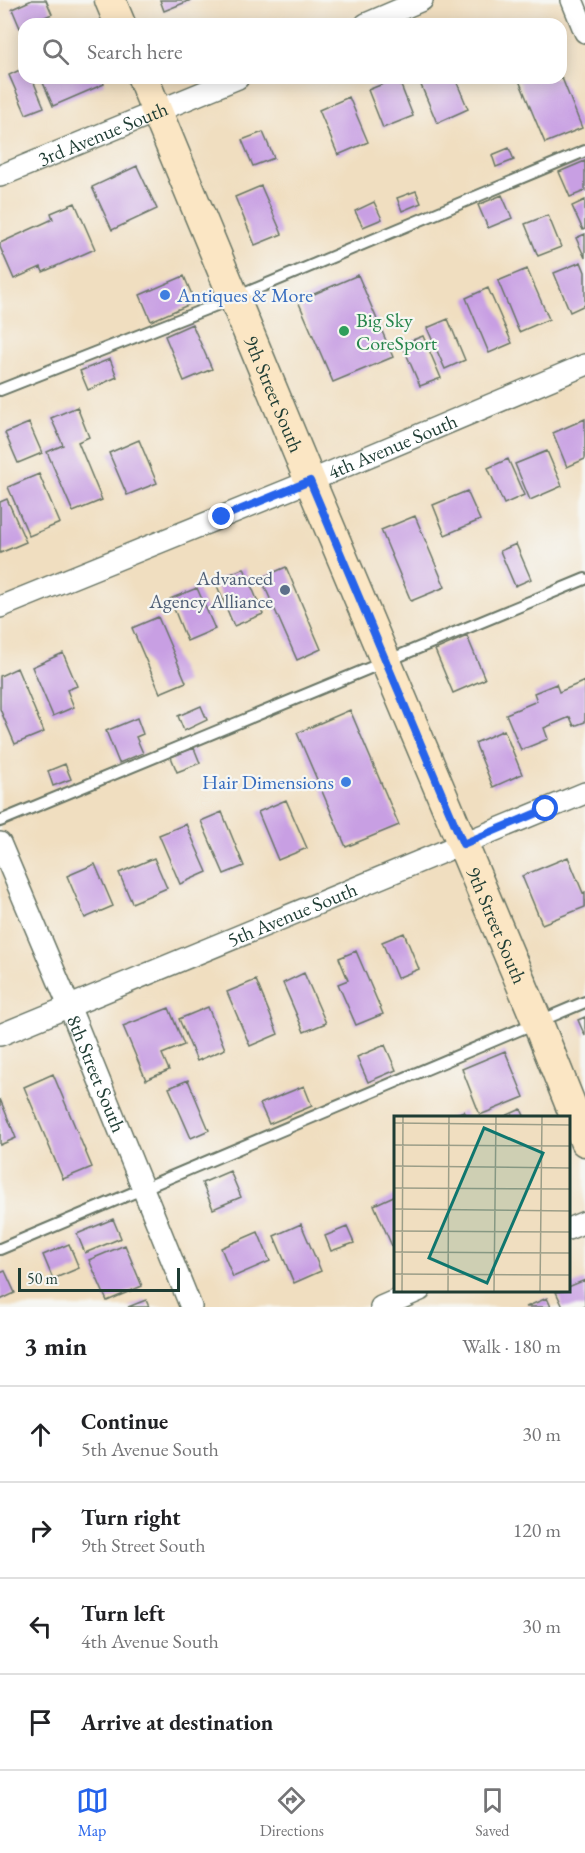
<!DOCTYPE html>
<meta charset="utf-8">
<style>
:root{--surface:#fff;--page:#f2f2f2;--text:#202124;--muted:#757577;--line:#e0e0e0;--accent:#2563eb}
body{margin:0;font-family:"EB Garamond",serif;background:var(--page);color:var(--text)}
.scale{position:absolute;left:18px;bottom:15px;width:162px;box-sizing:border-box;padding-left:6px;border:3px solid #1f3d34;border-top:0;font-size:16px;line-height:21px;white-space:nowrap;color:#1f3d34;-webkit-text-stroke:4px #f6f6f2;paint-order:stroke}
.stop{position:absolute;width:18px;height:18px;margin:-14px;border:4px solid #2563eb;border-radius:50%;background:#fff}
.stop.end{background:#2563eb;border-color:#fff;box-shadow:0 2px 6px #0008}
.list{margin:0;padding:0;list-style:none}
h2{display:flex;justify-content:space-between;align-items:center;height:78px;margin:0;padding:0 24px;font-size:26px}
h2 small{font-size:20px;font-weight:400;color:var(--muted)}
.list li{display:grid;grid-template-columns:39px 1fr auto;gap:18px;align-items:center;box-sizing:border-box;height:96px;padding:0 24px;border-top:2px solid var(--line)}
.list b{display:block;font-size:22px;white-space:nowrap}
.list p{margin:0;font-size:20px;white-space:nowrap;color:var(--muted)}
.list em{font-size:20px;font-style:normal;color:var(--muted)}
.icon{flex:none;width:33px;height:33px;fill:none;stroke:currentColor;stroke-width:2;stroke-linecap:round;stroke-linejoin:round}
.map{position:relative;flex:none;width:585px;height:1307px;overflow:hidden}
.search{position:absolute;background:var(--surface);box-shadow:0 3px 15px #0003;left:18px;right:18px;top:18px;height:66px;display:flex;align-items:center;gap:15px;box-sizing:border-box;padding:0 21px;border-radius:18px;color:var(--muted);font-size:22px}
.sheet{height:462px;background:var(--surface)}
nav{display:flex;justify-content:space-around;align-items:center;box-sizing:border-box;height:84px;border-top:2px solid var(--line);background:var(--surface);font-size:16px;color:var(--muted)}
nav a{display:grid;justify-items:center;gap:3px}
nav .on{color:var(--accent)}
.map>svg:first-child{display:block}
</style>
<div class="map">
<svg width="585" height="1307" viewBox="0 0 585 1307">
<rect width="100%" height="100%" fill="#f6f6f2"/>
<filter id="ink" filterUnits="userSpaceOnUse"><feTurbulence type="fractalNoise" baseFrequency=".0167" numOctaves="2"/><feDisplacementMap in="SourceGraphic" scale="12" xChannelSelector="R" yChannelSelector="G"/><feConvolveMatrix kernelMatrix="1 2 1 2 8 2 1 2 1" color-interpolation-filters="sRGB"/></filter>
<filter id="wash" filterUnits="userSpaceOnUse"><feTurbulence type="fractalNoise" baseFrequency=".008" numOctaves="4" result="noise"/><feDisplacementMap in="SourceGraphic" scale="24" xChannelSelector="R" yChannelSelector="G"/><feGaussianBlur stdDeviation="1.35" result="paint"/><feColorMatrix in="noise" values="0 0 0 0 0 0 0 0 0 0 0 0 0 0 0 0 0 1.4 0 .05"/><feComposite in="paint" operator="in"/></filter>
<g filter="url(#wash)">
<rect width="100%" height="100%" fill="#f0dec0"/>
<g id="blocks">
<path fill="#c89fe3" d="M32,0H46L52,14L29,24H24V26L20,28L12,9Z
M160,0H191L164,11Z
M24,68V78H32L44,107L26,114L9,75Z
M41,78H102L104,84L53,106Z
M398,78L413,116L383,128L368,90Z
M418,78H455L468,109L437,123Z
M518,78H562L582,128L545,143Z
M349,97L368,142L338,155L319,110Z
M263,132L274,158L253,166L242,140Z
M509,148L514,160L496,167L492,155Z
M585,161V191L570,197L559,172Z
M137,166L157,209L112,230L92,187Z
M261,186L282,234L255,245L235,197Z
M416,191L421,203L402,211L397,198Z
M502,195L512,218L488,228L478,205Z
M585,200V229L583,230L572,206Z
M374,202L382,219L363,227L355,211Z
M75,203L95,249L43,272L41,267L14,279L0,247V243L53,219L51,213Z
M548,215L561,247L538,256L525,224Z
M585,234V258L576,238Z
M581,262L585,272V305L570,312L554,273Z
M527,269L549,319L519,332L498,281Z
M358,275L393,357L333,382L298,301Z
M184,276L195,302L151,321L140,295Z
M488,288L512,343L489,353L466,298Z
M448,319L465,360L445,369L427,328Z
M192,324L212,369L184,381L165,336Z
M423,336L441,378L420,386L402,344Z
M110,359L117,377L88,390L80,371Z
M77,407L89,437L78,442L102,500L73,512L47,452L63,445L51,418Z
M585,419V459L567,467L553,433Z
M29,423L42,453L18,463L5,433Z
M139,440L157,483L127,495L109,453Z
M547,451L562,486L530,500L515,464Z
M508,459L524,495L504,504L488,468Z
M39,474L60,523L29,536L8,487Z
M467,491L480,520L445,535L433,505Z
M7,499L26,542L0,553V502Z
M415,516L445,587L411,601L381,530Z
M516,544L531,579L515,586L500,551Z
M286,567L321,649L297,660L261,578Z
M244,568L263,614L234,626L215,581Z
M197,588L215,629L187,641L170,599Z
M158,617L186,682L160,693L132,628Z
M467,636L485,679L453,693L435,650Z
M63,653L77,686L67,690L74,707L53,716L32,667Z
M17,668L44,732L15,744L0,709V676Z
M585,681V722L574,726L570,717L544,728L548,739L521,750L506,714L537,701L534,693L556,684L559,692Z
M201,706L207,720L184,731L178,716Z
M350,710L399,825L346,847L297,733Z
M137,718L143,734L136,737L143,753L119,763L106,731Z
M504,730L522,774L493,787L475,743Z
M194,748L200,763L177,772L171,757Z
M65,764L71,779L53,786L48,771Z
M286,800L307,848L278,860L258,812Z
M222,812L244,866L224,874L201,821Z
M186,824L207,872L180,884L159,835Z
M568,857L583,893L585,892V907L542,924L522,876Z
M154,858L167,888L132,903L119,873Z
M95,864L113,906L85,918L67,876Z
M404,933L419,969L397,978L382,942Z
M356,951L383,1014L356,1025L338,984L348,980L339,958Z
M304,973L326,1023L304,1032L283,983Z
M256,980L278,1034L250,1046L227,992Z
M208,1007L225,1049L197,1061L179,1019Z
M169,1008L184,1045L162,1054L169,1070L146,1080L123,1026Z
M585,1017V1036L578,1020Z
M385,1045L396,1070L368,1082L357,1057Z
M505,1051L524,1097L480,1115L462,1069Z
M53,1074L92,1167L63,1179L24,1087Z
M188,1080L209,1130L191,1138L169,1088Z
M304,1086L312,1106L269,1124L260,1104Z
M0,1099L16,1138L0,1145Z
M521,1109L525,1118H501Z
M464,1111L468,1118H448Z
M230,1171L241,1197L213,1209L202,1183Z
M396,1195V1244L392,1246L374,1205Z
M113,1219L121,1238L85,1253L77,1234Z
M301,1224L321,1271L294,1283L274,1236Z
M347,1227L354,1243L331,1251L325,1236Z
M258,1232L270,1261L233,1277L221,1248Z
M69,1244L79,1268L53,1279L43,1255Z
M125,1245L142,1286L107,1301L89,1260Z
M5,1271L15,1293L0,1300V1273Z
M585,1280V1307H563L556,1292L568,1290V1287Z
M547,1298L551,1307H526Z
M146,1300L149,1307H128Z"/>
</g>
</g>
<g filter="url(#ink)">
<use href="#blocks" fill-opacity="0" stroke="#687565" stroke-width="1.5"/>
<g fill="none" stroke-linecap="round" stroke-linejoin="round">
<defs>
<path id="lane" d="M0,390L234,298L585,151
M0,821L585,579
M0,1249L585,1002"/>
<g id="street">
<path d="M572,0L585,32"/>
<path d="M366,24L422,0"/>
<path id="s1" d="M0,176L238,78"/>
<path id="s2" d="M0,607L310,481L585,365"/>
<path id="s3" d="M0,843L69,1006L191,1307"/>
<path id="s4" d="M0,1035L585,793"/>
<path d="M568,1229L585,1222"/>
<path d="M381,1307L420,1290"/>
</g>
<g id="secondary">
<path d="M110,0L120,24"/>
<path id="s5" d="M143,78L310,481L537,1021L585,1141"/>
</g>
</defs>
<use href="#lane" stroke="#687565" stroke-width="14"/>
<use href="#street" stroke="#687565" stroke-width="24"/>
<use href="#secondary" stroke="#687565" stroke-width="33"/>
<use href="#lane" stroke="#fff" stroke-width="10"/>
<use href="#street" stroke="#fff" stroke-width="21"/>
<use href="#secondary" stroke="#fbe6c4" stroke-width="30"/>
</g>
</g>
<g fill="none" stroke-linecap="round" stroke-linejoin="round" filter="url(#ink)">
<path stroke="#2563eb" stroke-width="8" d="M222,517L310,481L463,844L546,809"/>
</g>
<g fill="#3f7fe0" stroke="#f6f6f2" stroke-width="2">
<circle cx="165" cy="295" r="6"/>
<circle cx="346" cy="782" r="6"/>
</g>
<circle fill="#2e9e5b" stroke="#f6f6f2" stroke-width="2" cx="344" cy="331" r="6"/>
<circle fill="#5c6f8a" stroke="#f6f6f2" stroke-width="2" cx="285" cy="590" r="6"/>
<g text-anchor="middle" stroke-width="4.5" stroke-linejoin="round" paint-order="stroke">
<g font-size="20" fill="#1f3d34" stroke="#f6f6f2">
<text dy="7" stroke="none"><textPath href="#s1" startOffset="111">3rd Avenue South</textPath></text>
<text dy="7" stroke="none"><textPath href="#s5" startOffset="342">9th Street South</textPath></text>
<text dy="7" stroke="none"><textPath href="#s2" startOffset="424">4th Avenue South</textPath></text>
<text dy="7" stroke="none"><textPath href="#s4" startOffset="316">5th Avenue South</textPath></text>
<text dy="7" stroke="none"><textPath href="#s5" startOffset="918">9th Street South</textPath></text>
<text dy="7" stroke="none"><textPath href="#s3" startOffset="250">8th Street South</textPath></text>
</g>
<g font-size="20" fill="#366cbe" stroke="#f6f6f2" text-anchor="start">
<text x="177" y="302">Antiques &amp; More</text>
<text x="334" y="789" text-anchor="end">Hair Dimensions</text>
</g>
<g font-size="20" fill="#27864d" stroke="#f6f6f2" text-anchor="start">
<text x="356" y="327">Big Sky<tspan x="356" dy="23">CoreSport</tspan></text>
</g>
<g font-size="20" fill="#4e5e75" stroke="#f6f6f2" text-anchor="end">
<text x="273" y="585">Advanced<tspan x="273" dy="23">Agency Alliance</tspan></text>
</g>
</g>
<g transform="translate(394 1116)">
<rect width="176" height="176" fill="#f0dec0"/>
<path fill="none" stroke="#9c9e88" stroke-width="1.5" d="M0,7L176,9M0,29L176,30M0,50L176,52M0,72L176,73M0,93L176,95M0,115L176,116M0,136L176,137M0,158L176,159M8,175L9,0M54,175L55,0M100,175L102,0M146,175L148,0"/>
<path fill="#0f766e" fill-opacity="0.15" stroke="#0f766e" stroke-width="3" d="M90,12L149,37L93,167L35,142Z"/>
<rect width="176" height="176" fill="none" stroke="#1f3d34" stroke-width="3"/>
</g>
</svg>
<div class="scale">50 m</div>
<div class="stop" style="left:546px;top:809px"></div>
<div class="stop end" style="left:222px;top:517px"></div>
<div class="search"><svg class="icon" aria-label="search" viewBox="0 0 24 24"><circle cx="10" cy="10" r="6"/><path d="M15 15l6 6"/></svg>Search here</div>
</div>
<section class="sheet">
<h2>3 min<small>Walk · 180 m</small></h2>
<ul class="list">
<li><svg class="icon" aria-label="ahead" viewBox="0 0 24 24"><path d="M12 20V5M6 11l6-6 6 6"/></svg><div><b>Continue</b><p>5th Avenue South</p></div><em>30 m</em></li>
<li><svg class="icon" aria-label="right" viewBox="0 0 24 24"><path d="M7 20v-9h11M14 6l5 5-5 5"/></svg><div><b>Turn right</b><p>9th Street South</p></div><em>120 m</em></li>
<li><svg class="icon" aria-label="left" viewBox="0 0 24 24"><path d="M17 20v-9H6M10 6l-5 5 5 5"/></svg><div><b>Turn left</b><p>4th Avenue South</p></div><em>30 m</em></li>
<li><svg class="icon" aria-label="arrive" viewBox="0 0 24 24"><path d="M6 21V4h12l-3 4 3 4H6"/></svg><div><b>Arrive at destination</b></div></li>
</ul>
</section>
<nav>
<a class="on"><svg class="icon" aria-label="map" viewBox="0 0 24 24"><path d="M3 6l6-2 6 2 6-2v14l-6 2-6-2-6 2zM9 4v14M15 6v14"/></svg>Map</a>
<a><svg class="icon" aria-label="directions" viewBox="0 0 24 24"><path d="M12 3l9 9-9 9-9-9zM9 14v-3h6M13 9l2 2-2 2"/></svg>Directions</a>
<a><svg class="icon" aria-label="saved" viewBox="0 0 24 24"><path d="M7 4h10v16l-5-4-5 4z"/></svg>Saved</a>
</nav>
